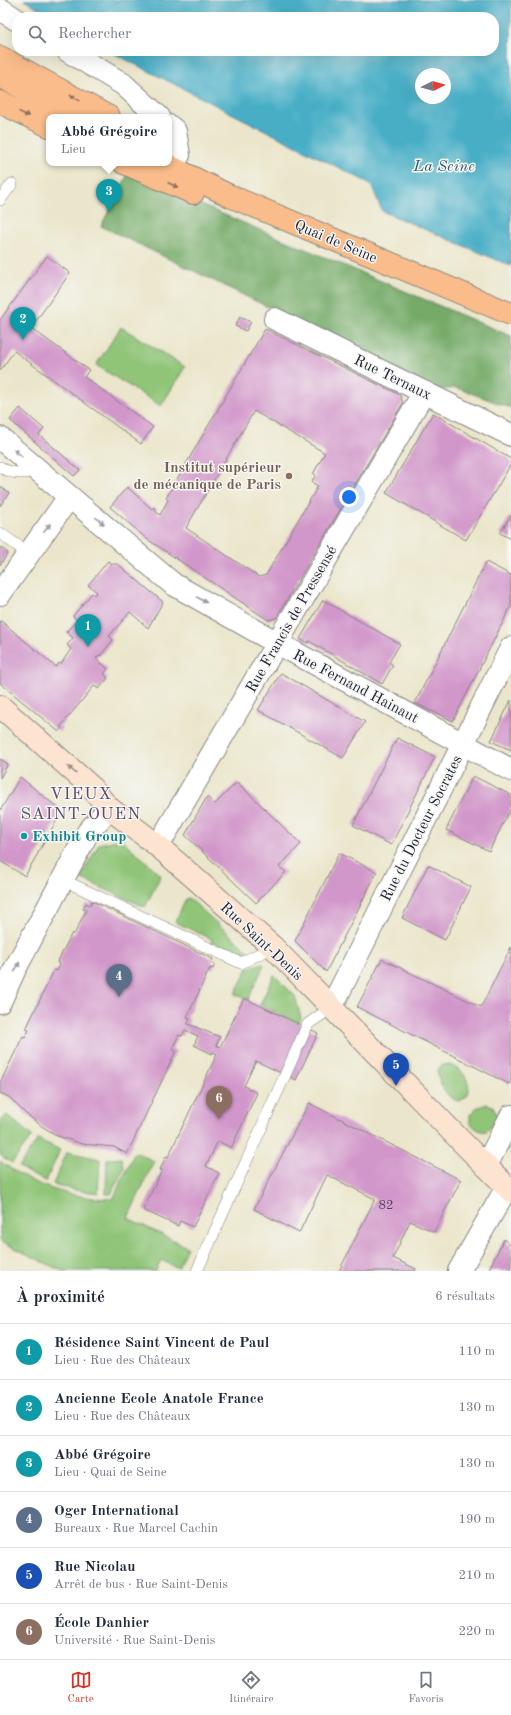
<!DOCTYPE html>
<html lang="fr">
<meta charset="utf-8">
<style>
:root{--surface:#fff;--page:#f6f6f7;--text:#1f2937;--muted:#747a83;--line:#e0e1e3;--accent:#d93025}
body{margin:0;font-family:"Old Standard TT",serif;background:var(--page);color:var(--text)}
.compass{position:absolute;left:415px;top:68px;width:36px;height:36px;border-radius:50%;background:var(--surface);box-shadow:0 4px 16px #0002;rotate:85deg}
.you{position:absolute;left:349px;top:497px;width:14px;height:14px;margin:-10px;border:3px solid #fff;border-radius:50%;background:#1a73e8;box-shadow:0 0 0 6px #1a73e833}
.badge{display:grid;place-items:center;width:26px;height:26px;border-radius:50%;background:var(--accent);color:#fff;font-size:13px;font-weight:700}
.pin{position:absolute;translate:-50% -33px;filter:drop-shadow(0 1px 2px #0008)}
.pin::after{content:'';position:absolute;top:21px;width:14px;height:12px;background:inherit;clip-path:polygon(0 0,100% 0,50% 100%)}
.popup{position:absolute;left:46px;top:114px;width:126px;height:52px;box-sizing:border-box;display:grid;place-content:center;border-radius:8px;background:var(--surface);filter:drop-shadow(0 1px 3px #0005);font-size:13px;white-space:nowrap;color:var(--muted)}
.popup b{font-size:15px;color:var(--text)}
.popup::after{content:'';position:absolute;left:50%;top:100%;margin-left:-8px;border:8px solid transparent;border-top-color:var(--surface)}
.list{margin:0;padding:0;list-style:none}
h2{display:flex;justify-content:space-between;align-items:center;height:52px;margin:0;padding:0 16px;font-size:17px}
h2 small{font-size:13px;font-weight:400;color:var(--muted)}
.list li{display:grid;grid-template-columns:26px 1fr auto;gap:12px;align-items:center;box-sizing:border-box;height:56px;padding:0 16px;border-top:1px solid var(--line)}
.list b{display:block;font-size:15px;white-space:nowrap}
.list p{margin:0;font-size:13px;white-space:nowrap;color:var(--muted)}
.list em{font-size:13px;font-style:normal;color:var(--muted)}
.icon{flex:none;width:22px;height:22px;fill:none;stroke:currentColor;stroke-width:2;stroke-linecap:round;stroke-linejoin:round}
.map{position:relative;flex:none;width:511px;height:1271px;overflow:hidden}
.search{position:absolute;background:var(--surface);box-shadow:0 4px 16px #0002;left:12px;right:12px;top:12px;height:44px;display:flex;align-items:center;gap:10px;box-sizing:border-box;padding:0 14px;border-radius:16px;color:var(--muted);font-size:15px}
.sheet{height:388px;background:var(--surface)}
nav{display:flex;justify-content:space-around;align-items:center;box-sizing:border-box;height:56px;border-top:1px solid var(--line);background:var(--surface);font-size:11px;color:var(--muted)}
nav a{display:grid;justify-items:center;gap:2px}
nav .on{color:var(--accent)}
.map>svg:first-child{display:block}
</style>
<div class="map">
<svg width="511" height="1271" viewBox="0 0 511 1271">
<rect width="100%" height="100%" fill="#f6f6f2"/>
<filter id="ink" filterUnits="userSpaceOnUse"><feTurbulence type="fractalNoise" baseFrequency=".025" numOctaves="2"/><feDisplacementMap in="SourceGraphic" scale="8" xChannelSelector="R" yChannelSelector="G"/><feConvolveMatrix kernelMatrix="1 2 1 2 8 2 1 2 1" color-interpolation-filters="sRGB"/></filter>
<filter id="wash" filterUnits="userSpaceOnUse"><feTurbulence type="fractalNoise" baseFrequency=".012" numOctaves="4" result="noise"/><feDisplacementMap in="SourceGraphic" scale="16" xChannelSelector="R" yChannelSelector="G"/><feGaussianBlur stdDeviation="0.9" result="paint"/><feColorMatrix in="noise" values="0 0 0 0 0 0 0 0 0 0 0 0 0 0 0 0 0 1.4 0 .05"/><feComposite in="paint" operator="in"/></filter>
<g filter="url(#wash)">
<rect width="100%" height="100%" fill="#ebe6cb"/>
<path fill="#90c578" stroke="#59745a" d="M121,327L185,367L161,406L96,365Z
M121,839L161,875L145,907L80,878L99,844Z
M188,898L190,899L250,953L234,956L211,944L212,939L175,922L186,899Z
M262,963L264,965L248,1000L235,994L248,968Z
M274,975L295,996L301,1018L298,1024L260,1005Z
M442,1065C458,1063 469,1076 469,1091L467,1096L460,1101C447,1101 439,1082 437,1071Z
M487,1104L493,1106L497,1116C490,1133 484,1137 470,1123V1114L476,1108Z
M7,1115L32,1136L12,1163L0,1155V1121Z
M38,1139L60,1150L46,1181L32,1175L19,1167Z
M67,1152L100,1159L98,1193L75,1190L53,1184Z
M135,1152L154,1161L128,1218L187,1247L178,1268L161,1260L156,1271H62L0,1241V1161C34,1187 70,1198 113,1199Z
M122,1158L124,1168L111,1194H106L107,1159Z"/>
<path fill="#74aa68" stroke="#4b6652" d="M128,174L511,336V408L457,388L439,390L101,226Z"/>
<path fill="#47aec6" stroke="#346880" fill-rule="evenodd" d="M24,0H511V266L382,211L371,184L109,51H494V17H52ZM421,74H445V98H421Z"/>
<g id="blocks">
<path fill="#d297ca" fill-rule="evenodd" d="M47,256L70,273L31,328L89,370L84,377L153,427L141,444L14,351L0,371V320Z
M240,317L251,322L246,331L235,326Z
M265,329L400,395L403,403L276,618L268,620L147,539L110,507L127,487L152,509L154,507L157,510L155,511L160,515L168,500L166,498ZM254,411L325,453L313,474L316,475L311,482L318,486L266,575L259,577L186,528Z
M20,408L44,429L39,435L80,470L74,476L10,420Z
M433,413L511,459V464L466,540L386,493Z
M0,486L9,493L0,506Z
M511,515V539L500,533Z
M0,547L8,553L0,565Z
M108,561L112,564H118L163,602L148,628L130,612L109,636L113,640L100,656L99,655L96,658L108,669L104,674L108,678L99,689L94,686L60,727L62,728L59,732L0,683V622L1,621L19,636L56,667L59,663L61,664L71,649L67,645L73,638L66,632L77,620L73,616L92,593L94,595L97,592L88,585Z
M486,562L511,575V606L453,721L415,703Z
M323,600L400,644L389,662L393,665L382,684L309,641L308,643L300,639Z
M281,673L365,722L343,758L258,710Z
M511,700V750L491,741Z
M397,738L435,757L391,845L353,825Z
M0,759L8,764L0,778Z
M473,776L511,795V808L489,851L446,830Z
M20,777L62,811L25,876L0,861V811Z
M237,782L301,844L279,867L286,872L256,903L185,835L207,797L215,804Z
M339,853L377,872L326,972L295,941Z
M428,865L471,887L445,940L402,918Z
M92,901L213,959L211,962L215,964L213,969L210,968L187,1017L190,1018L188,1024L220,1037L216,1045L220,1047L244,998L318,1033L296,1080L256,1061L244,1086L257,1093L231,1148L218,1141L206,1166L219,1173L193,1227L180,1221L178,1226L143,1210L162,1170H160L166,1156L168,1157L217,1054L213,1052L212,1054L194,1045L198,1036L185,1030L182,1036L179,1035L172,1049L176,1051L127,1154L114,1147L82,1144L58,1136L43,1127L26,1114L9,1097L0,1093V1083L23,1036L25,1037L29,1030L26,1029L54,970L57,971L60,964L57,963L72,933L74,935L86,910L83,909L86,903L90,905Z
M511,947V1080L509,1084L357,1007L382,959L481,1007Z
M309,1103L461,1180L434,1232L410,1221L393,1258L416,1269L415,1271H339L375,1199L327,1175L299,1233L254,1209Z
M504,1239L511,1246V1271H488Z"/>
</g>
</g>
<g filter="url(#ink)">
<use href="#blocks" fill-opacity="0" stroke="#868483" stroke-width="1"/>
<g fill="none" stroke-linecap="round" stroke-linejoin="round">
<defs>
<path id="lane" d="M0,200L12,184
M0,467C12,475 25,474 38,470
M0,533L29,554
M63,880L241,963L273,947
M197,1271L308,1024L331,1008"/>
<path id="street" d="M0,9L17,20
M68,51L123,84L159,117
M169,126L175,131L179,155
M275,319L511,435
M0,438L173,584L277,643L511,770
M0,594L69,497
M158,846L424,392
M0,1002L15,969L88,832L109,808
M331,1008L511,648
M486,1166L511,1116
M459,1271L507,1187"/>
<path id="secondary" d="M0,706L89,785L109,808L158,846L273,947L464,1144L511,1191"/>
<path id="primary" d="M0,57L109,117
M0,76L75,117
M0,102L49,126
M124,163L193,193
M163,163L230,196L511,314"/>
</defs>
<use href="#lane" stroke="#868483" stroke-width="12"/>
<use href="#street" stroke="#868483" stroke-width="24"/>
<use href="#secondary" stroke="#868483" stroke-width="24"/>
<use href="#primary" stroke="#868483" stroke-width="24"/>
<use href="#lane" stroke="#fff" stroke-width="11"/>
<use href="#street" stroke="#fff" stroke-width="22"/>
<use href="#secondary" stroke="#fde4d0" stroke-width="22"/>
<use href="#primary" stroke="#f9bc8a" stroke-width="22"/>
</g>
<defs><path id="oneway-solid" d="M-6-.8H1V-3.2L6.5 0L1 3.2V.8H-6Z"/></defs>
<g fill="#8e6f62">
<use href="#oneway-solid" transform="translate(75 98) rotate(-151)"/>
<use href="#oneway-solid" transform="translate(24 114) rotate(26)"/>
<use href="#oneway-solid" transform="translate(173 185) rotate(24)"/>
</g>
<g fill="#9c9ca7">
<use href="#oneway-solid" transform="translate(18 453) rotate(-140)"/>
<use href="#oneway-solid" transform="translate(100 521) rotate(40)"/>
<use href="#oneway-solid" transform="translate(47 528) rotate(-54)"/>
<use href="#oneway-solid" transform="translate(202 600) rotate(30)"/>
<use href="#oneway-solid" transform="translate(17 967) rotate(-63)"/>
</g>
<use fill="#9a8d8d" href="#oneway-solid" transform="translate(72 770) rotate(-138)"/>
</g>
<circle fill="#8d6e63" stroke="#f6f6f2" stroke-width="1.5" cx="289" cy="476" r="4"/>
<circle fill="#0f9aa8" stroke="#f6f6f2" stroke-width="1.5" cx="24" cy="836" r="4"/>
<g text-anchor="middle" stroke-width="3" stroke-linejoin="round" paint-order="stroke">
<g font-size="13" fill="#4e3f5f">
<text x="386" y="1209">82</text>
</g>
<g font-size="15" fill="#22223b" stroke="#f6f6f2">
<text transform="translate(336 241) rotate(23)" y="5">Quai de Seine</text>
<text transform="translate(393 377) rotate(26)" y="5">Rue Ternaux</text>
<text transform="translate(291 619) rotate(-60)" y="5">Rue Francis de Pressensé</text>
<text transform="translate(356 686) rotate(28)" y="5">Rue Fernand Hainaut</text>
<text transform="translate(421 828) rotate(-63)" y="5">Rue du Docteur Socrates</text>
<text transform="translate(262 941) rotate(43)" y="5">Rue Saint-Denis</text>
</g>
<g font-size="15" font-weight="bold" fill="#785e54" stroke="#f6f6f2" text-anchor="end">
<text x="281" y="472">Institut supérieur<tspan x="281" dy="17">de mécanique de Paris</tspan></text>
</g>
<g font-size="15" font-weight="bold" fill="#0d838f" stroke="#f6f6f2" text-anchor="start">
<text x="32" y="841">Exhibit Group</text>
</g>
<g font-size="16" font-style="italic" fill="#315a73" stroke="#f6f6f2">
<text x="444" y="171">La Seine</text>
</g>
<g font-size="17" letter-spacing="1" fill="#604b6d" stroke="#f6f6f2">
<text x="81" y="799">VIEUX<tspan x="81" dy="20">SAINT-OUEN</tspan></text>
</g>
</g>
</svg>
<svg class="compass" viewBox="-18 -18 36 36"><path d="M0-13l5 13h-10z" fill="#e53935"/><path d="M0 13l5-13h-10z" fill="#747a83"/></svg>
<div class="you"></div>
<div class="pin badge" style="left:88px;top:647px;background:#0f9aa8">1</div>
<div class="pin badge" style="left:23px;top:340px;background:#0f9aa8">2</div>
<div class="pin badge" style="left:109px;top:212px;background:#0f9aa8">3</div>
<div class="popup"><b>Abbé Grégoire</b>Lieu</div>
<div class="pin badge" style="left:119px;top:997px;background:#5c6f8a">4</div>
<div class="pin badge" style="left:396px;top:1086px;background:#1a4fb4">5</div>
<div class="pin badge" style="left:219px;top:1119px;background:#8d6e63">6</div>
<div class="search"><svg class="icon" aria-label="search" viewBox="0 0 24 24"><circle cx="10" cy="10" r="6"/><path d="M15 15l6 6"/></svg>Rechercher</div>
</div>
<section class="sheet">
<h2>À proximité<small>6 résultats</small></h2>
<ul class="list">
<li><span class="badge" style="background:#0f9aa8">1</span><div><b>Résidence Saint Vincent de Paul</b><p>Lieu · Rue des Châteaux</p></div><em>110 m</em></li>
<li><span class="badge" style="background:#0f9aa8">2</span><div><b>Ancienne Ecole Anatole France</b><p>Lieu · Rue des Châteaux</p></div><em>130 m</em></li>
<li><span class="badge" style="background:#0f9aa8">3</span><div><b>Abbé Grégoire</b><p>Lieu · Quai de Seine</p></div><em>130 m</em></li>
<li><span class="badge" style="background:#5c6f8a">4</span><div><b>Oger International</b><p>Bureaux · Rue Marcel Cachin</p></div><em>190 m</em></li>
<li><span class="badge" style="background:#1a4fb4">5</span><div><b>Rue Nicolau</b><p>Arrêt de bus · Rue Saint-Denis</p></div><em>210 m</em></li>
<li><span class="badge" style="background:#8d6e63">6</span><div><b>École Danhier</b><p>Université · Rue Saint-Denis</p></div><em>220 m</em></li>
</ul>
</section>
<nav>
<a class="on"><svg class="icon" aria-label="map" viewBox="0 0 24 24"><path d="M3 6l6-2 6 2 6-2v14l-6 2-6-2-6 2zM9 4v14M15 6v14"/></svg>Carte</a>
<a><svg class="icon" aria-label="directions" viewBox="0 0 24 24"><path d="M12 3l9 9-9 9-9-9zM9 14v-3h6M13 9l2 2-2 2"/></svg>Itinéraire</a>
<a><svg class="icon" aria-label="saved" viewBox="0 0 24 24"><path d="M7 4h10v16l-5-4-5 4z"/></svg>Favoris</a>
</nav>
